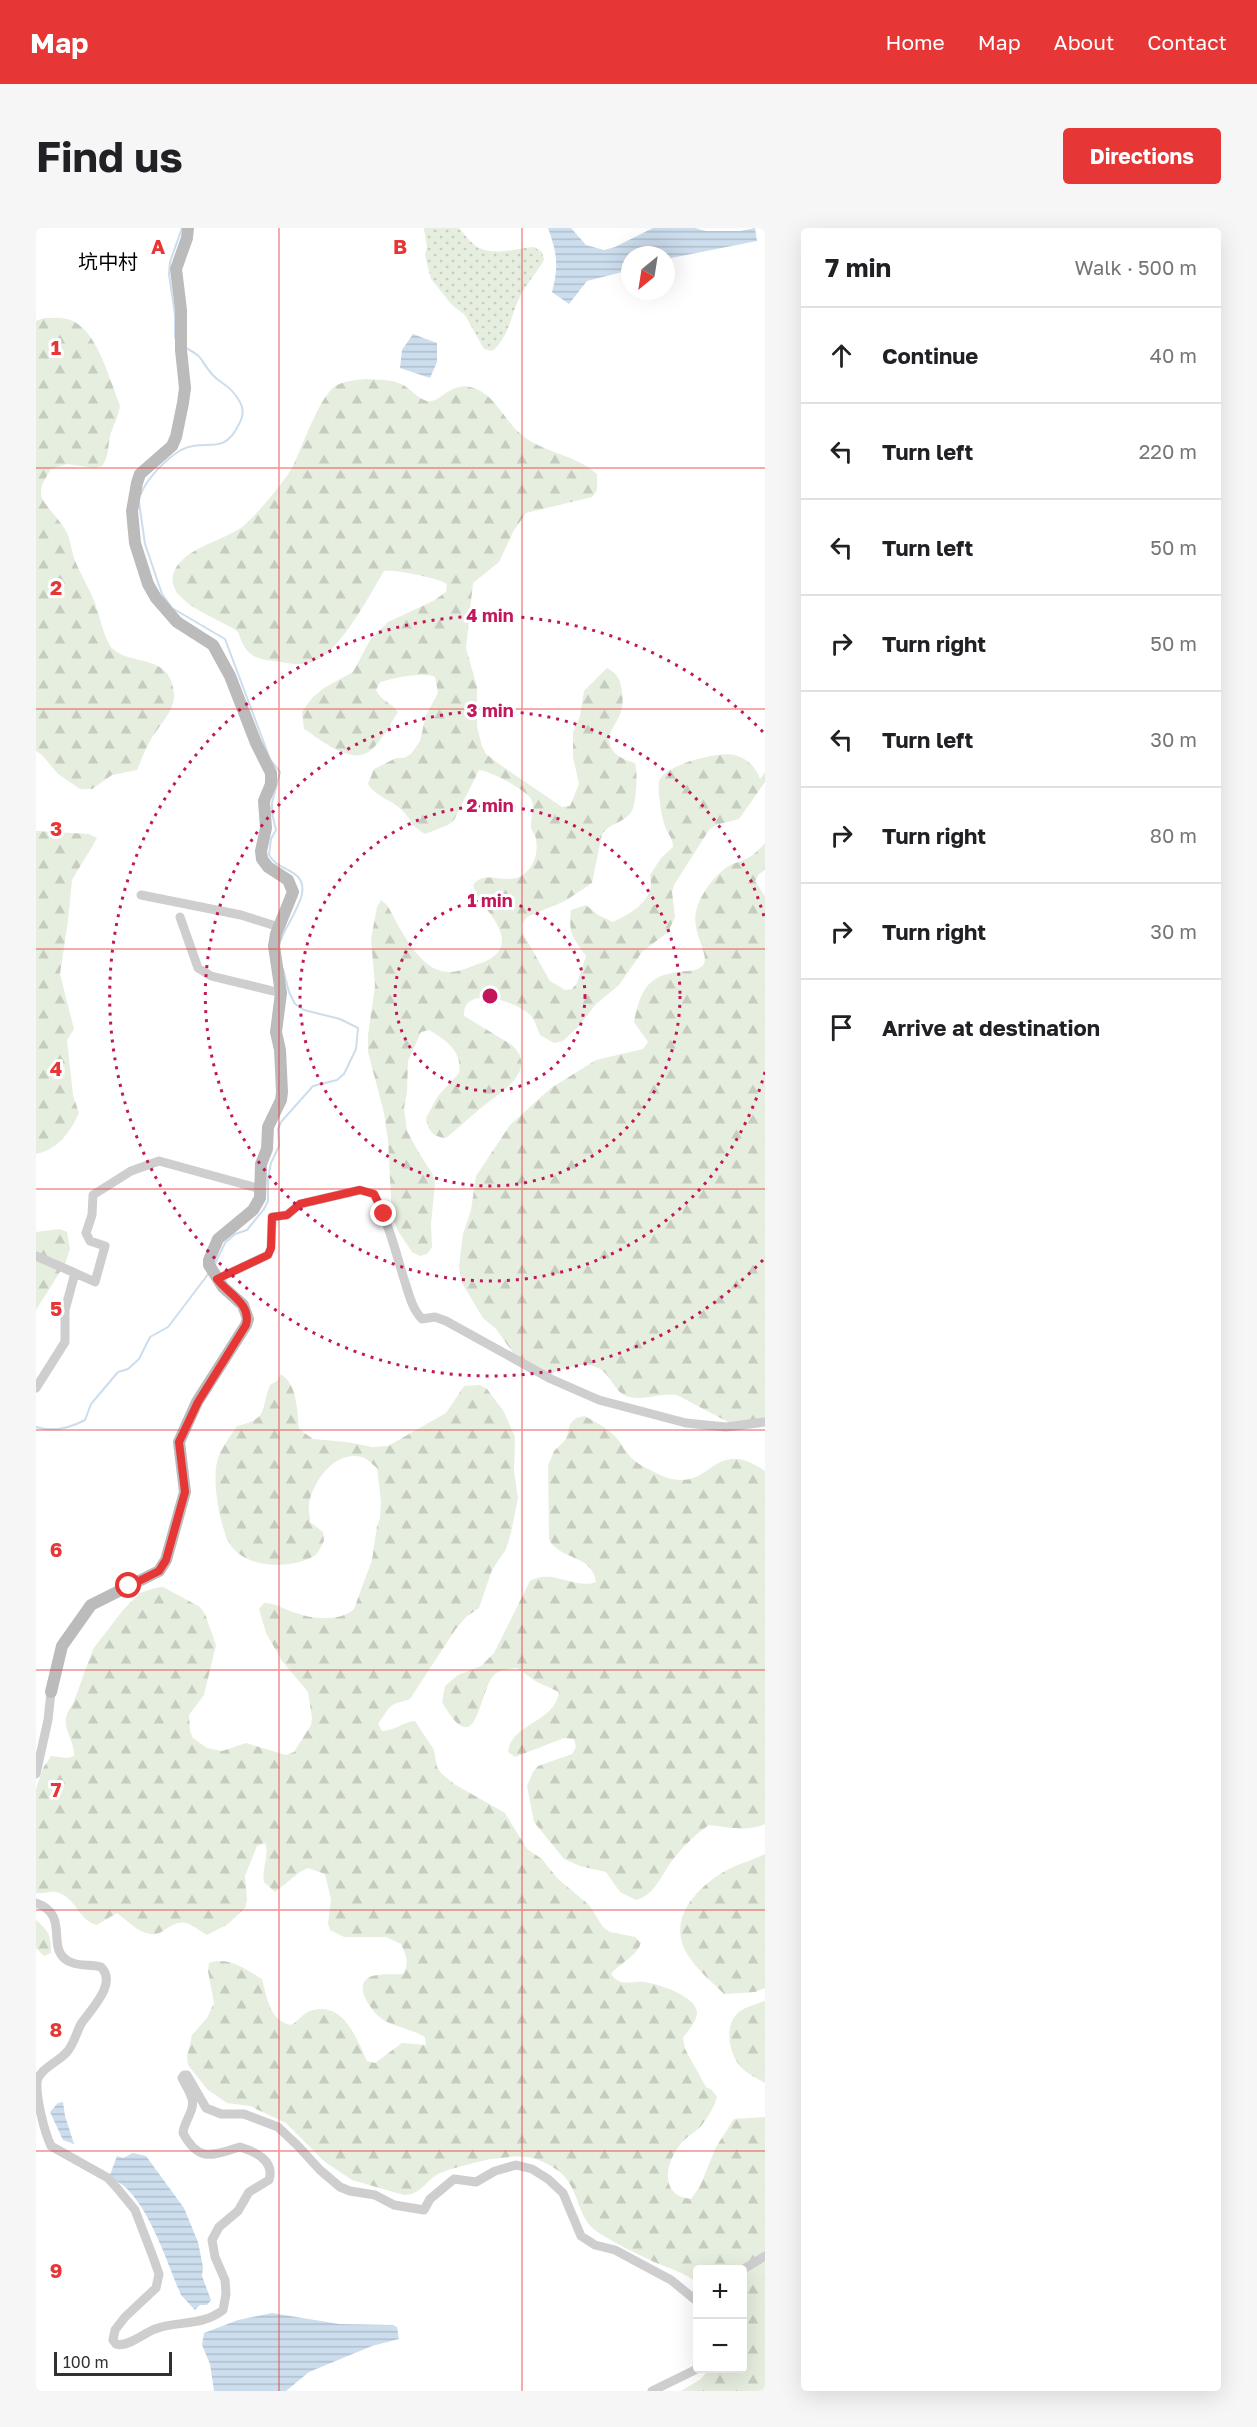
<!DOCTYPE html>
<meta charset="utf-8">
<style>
:root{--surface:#fff;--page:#f6f6f6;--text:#202124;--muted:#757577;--line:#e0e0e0;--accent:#e63635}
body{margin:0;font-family:"Golos Text","Noto Sans SC",sans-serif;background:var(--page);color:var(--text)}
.controls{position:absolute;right:18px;bottom:18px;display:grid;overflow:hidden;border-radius:6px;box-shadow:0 6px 24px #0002}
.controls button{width:54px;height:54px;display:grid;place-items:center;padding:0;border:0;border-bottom:2px solid var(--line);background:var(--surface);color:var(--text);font:30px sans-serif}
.compass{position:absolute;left:585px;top:18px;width:54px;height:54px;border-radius:50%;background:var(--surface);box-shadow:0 6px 24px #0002;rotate:210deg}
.scale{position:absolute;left:18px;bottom:15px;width:118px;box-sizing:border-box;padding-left:6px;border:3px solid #313131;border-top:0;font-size:16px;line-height:21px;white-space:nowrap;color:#313131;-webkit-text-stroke:4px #fff;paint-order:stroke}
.stop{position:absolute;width:18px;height:18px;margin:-14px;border:4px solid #e63635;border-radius:50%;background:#fff}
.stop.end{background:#e63635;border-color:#fff;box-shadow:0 2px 6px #0008}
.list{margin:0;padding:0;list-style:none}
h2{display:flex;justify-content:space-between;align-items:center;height:78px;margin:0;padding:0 24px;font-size:26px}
h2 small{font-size:20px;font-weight:400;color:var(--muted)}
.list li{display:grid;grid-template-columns:39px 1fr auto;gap:18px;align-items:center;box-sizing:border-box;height:96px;padding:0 24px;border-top:2px solid var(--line)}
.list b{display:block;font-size:22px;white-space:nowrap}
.list em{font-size:20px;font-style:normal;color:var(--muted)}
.icon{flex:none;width:33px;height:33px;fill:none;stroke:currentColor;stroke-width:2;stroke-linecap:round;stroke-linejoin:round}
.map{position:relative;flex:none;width:729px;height:2163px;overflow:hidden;border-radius:6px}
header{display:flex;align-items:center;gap:36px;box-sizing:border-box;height:84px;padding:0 30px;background:var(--accent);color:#fff}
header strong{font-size:28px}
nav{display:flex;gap:33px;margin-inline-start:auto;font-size:21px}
.intro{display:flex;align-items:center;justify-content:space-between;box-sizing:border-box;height:144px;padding:0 36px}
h1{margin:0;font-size:42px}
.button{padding:15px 27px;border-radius:6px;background:var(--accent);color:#fff;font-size:21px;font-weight:700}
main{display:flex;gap:36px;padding:0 36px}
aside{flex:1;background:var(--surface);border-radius:6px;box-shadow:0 6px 24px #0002}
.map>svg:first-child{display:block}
</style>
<header>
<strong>Map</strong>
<nav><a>Home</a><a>Map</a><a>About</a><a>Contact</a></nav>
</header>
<div class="intro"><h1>Find us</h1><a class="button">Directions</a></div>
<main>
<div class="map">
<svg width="729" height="2163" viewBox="0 0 729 2163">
<defs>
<pattern id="grass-dots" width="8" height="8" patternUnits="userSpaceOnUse" patternTransform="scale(1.5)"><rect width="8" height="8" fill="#e6eedf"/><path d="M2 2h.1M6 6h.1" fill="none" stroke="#c6cdc0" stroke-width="1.8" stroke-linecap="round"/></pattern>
<pattern id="forest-firs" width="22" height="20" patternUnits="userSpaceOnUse" patternTransform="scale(1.5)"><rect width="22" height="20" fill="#e6eedf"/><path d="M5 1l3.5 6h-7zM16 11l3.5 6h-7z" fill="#c6cdc0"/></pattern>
<pattern id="water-rules" width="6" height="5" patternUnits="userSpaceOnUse" patternTransform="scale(1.5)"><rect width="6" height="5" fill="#ccdded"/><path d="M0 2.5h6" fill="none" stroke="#b0becc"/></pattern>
</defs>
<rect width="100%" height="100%" fill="#fff"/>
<path fill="url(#grass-dots)" d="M388,0H423C428,6 434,14 440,18C457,29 481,20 498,19L506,24L508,32C500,46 488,58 482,73C475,89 471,112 456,123L448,121L429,87L416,77L395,51L389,27L391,19Z"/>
<path fill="url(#forest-firs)" d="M8,90C15,90 24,89 31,91C60,97 74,153 84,177C83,188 78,195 75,205C71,218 74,227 66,238L58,240L31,236L15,241C11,248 4,257 5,266C5,275 27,294 32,307C35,316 36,325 39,333C45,347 53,360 59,375C63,386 69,414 77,421C98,439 134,425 138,465C140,482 122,498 114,513C109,522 105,532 101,542L76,547L56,561H44L22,546L6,527L0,523V93Z
M329,151C340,152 355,151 365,156C374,160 383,172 392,173C404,175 415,154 434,159C460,165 468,194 487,208C509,225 540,227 561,246V262L556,269L490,285L477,304L463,334L437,355L430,420L441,459V499L446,518L450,526L463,536L526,579L534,578L543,556L537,529V504L544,488L548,463L571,440C580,445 583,449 585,458C590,483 583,488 572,509C575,526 583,530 599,535C602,545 601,579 593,587C585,595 573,596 566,606L556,655L529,673L491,689L486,696V704L514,753L529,762L536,761L541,755L550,728C537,710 532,706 535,682L550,677L562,687L577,694C596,685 620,672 614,647L625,630L637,619C637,610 632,607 629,598C626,592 621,559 623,553C628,537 683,523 698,527C711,530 720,539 724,551L729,544V554L703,591L680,597L673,602L638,657L636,664L639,689L632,704L606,724L583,757L559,777L544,797L527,813L518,815L504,807C501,800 499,791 493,786C479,773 426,756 428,788L476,817C503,843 464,865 446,879C434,889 422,900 410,910C397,909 392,903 390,890L402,868L423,845C427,824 410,812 393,802L385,804L372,833L371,864L368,880L371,903L383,925L397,947L399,955L395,996L396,1019L391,1026L384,1028L376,1024L362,1003L356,988L352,912L348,885L332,824V807L339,758L335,711L341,679L345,672L351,677C364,699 383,745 414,744C424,744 435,738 445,735C454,732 466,725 466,713C466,693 442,676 437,657C449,640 472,659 488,646C500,637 503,621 499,607C497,604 496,603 495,599C494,590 500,580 495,571C489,561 454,543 443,542L418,592L412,597L389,606C373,596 377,594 366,582C356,572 340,569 332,556L338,541L360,530H368L375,526L384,513L390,487L402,465L399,449C388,443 358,450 344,454L340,462C345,473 356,475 362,484C354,496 346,513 335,522C316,539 284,511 268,501L266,484L276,470L288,460L317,444L334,412L352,394L397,373L410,364L411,356C403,350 357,341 348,343C333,368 305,422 279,433C266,439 251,435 238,433C216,431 209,425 202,404C186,391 131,376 137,347C144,321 185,314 206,299C219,289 248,254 256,240C266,220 282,172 298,159C307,153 319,152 329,151Z
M0,603L53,606L61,610L36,652L32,693L24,746L38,801L31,812L37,867L43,885C34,904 22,922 0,926Z
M729,615V642L723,646L719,653L729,668V1194H692L641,1167C625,1164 605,1174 590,1168C579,1163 576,1151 568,1144C551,1129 522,1143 505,1150L490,1143L460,1101L447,1090L426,1055L423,1038L427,1006L435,982L440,948L474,897L515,860L560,832L607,821L612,814L598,794C605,759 613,746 650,743C656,743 663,742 667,737C675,726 653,703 661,680C665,666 678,648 690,640C698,634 708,633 715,628C720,625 725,619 729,615Z
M24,1001L31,1004L34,1021L29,1036L0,1082V1004Z
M245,1146C262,1158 261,1182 263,1201L277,1211L311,1214L336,1219L352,1218L410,1185L428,1158L444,1157L451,1161L468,1184L479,1209L478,1243L482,1270L475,1305L470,1321L456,1342L443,1380L430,1389L419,1402L374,1471L358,1476L352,1481L342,1496L346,1503C359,1503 366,1494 379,1493L398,1522L401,1539L405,1545L418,1556L469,1585L491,1621L506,1631L521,1650L553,1677L567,1699L574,1704L599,1709L605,1715C600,1729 584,1735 575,1746C585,1760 595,1752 608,1754C622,1756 662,1768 661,1786C660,1794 652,1803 647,1810L649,1821L670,1859L676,1862L681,1869C678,1879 672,1890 665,1898C659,1905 649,1909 644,1917C629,1935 623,1968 655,1971L664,1958L680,1919L698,1891L729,1889V2163H645L665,2151L673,2141L706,2140V2042H662L661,2055C651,2046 638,2042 625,2037C607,2029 576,2014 560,2003C542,1990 543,1964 528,1948C523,1942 512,1936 505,1933C490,1926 471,1929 455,1931C441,1934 415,1940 402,1946C389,1953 385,1967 368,1967L316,1952L289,1934L250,1895L214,1878L191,1875L171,1861L152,1837L151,1829L156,1807L171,1790L178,1775L172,1743L173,1735C193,1728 210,1742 226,1751C231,1770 234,1793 255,1797C263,1793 266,1786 274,1783C307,1772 320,1809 331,1833L339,1835L366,1815L390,1817L389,1809C375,1801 359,1799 346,1791C336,1784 316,1757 334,1749C342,1745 357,1747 367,1746C374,1735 370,1727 365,1716L350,1709H308L294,1702L292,1695L295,1671L289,1646L272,1640L264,1644L239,1664L228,1654C225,1641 234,1627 229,1615L221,1618L209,1648L211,1672L209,1680L192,1696L171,1707C165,1704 156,1696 150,1695C141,1693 133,1699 127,1703C111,1714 93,1694 81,1685L61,1697C41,1692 42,1670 20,1664C14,1663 6,1666 0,1665V1561L7,1540L15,1528L31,1530L38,1528C38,1506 20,1498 37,1476L57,1421L87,1382L104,1365L119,1360L127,1359L164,1379L169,1386L180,1417L168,1467L153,1487L154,1503L157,1510L171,1520L186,1523L210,1515L250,1527L258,1524L275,1497L276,1490L272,1464L246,1433L230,1405L223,1381L228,1375C240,1375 249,1382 260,1385C276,1391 305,1394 318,1381L336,1332L341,1298L344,1291L345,1273L341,1240C336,1236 332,1231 326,1229C299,1222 278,1252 273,1275C272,1281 274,1288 274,1294L287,1304L288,1313C285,1318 283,1325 278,1328C256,1341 213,1341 196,1319C184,1304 176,1253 181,1234C184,1221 194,1209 201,1198C234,1190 224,1182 234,1157L241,1153Z
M548,1188C559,1193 570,1200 579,1208C586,1216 591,1227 599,1233C605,1238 629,1250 636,1251C676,1260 679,1208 729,1243V1596C712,1604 691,1599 673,1597C658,1607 646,1620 635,1634C625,1648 618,1668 600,1672L584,1664L570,1644L544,1638L528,1631L498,1594L491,1558L497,1544L502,1538L536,1526L540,1519L538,1511L528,1510L479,1529L472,1524C475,1495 519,1495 523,1464L501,1454L481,1440C473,1441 465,1441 458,1447C442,1464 442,1537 406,1474L409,1458L422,1447L445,1438L458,1425L494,1353C516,1340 539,1362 560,1354C557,1326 522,1332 513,1311L512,1238L518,1223L530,1211L534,1196L540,1190Z
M729,1626V1760L719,1764L688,1766C675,1753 659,1740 650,1724C631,1690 662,1658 691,1642C702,1636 717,1632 729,1626Z
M0,1692C13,1703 15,1708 15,1725L8,1728L0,1720Z
M729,1773V1855C721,1850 711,1846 705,1839C693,1826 687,1797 703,1784C710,1779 721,1776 729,1773Z"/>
<path fill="url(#water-rules)" d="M512,0H535L550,17L568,22L579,19L617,0H659L670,3H704L719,0L721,13L630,31V27H594V42L551,53L533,76L516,64C523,38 521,25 512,0Z
M377,106L401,115V134L394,150L364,140L366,122Z
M27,1874L29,1888L38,1916L27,1912L14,1884L22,1875Z
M97,1925L110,1928L148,1980L162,2014L167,2039L166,2048L175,2072L171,2077H164L159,2082L145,2067C132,2037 108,1960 75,1951L74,1947L81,1928L87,1930Z
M236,2085L303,2096L357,2097L361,2099L363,2111L336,2118L273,2144L250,2163H178L174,2136L166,2117L168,2105L202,2092Z"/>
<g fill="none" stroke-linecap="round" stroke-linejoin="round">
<path stroke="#ccdded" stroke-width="2" d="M139,110V87L133,46L134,34L146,0
M105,266C111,250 130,231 145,222C169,209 187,230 203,196C207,189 208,181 204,174C194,156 185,157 175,145C163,131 169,130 150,120
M103,274L109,316L126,366L136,380L189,411L234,531L244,544L236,575V585L240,602L235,611L233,627C240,639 250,639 260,647C279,662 251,693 245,712
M178,1038L189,1015L199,1006L211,1002L228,981L232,973V949L235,935L243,918L242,901L245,894L277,858L301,852L308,846L320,821L322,800L304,791L268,782L259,776L253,764L247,741
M0,1199C16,1204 34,1200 49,1192L55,1176L82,1144L92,1141L103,1131L114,1109L132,1099L173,1045"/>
<path stroke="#cecece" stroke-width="9" d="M105,667L205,687L243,699
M144,689L162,740L175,748L245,765
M0,1028L39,1045
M181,1051L232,1027L235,1020L236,989L251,987L264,976L324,962L338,966C351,992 359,1020 367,1048C372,1062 375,1080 386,1091L399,1089L410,1093L515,1151L563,1172L650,1195L690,1199L729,1194
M0,1160L29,1114V1082L39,1045L59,1054L69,1018L54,1013L50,1005L56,987L57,967L95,943L123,933L225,961
M0,1546L12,1492L15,1464
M0,1675C35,1687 9,1720 32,1733C42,1739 55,1736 65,1739C82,1756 54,1782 45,1796C40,1805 38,1817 30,1825C22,1834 3,1841 1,1854C0,1870 8,1903 15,1918L72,1950L81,1960L99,1982L117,2029L123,2046L120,2060L89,2089L79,2102L77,2112L80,2116C91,2120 108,2105 119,2101C143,2092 165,2099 187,2082L190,2066L189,2052L179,2029L176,2012L183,1999L202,1983L213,1964L233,1952C239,1933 220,1924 204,1919C176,1927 163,1935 147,1905C148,1892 161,1881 155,1868C153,1862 149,1856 146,1850L148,1847H151L170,1880L185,1886H208L242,1899L262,1918L284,1942L304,1959L314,1963L339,1967L358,1977L388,1982L394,1971L418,1951L440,1954L459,1943L480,1937L496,1941L512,1951L527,1965L545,2008L559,2017L579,2022L635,2052L662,2074
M706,2042L729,2028
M616,2163L663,2140"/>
<path stroke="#bbb" stroke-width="12" d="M15,1464L26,1418L55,1377L123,1343L130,1332L149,1264L143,1214L161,1174L210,1097L212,1091L207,1077L187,1059L173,1037V1032L182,1011L217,982L224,970L225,936L231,921L232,899L245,872L246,864L244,822L240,804L245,765L238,718L240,706L257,664L252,652L232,639L226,631L225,623L230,600L228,573L235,556V545L220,515L194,448L177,417L141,394L120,370L112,356L99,315L96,283L101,255L104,246L136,218L140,209L147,175L149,160L145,122V82L140,41L151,10L152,0"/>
</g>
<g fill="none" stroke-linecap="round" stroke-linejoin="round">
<path stroke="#e63635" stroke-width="8" d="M93,1358L123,1343L130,1332L149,1264L143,1214L162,1174L210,1097C216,1076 192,1066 181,1051L232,1027L235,1020L236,989L251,987L264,976L324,962L338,966L348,986"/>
</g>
<path fill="none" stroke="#e63635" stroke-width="1.5" stroke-opacity="0.55" d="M243,0V2163M486,0V2163M0,240H729M0,481H729M0,721H729M0,961H729M0,1202H729M0,1442H729M0,1682H729M0,1923H729"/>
<g fill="none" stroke="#c2185b" stroke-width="3" stroke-dasharray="3 6">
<circle cx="454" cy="768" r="95"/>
<circle cx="454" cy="768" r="190"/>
<path d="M729 844A285 285 0 1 1 729 692"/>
<path d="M727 1032A380 380 0 1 1 727 504"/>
</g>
<g text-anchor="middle" stroke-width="6" stroke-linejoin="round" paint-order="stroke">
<g font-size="20" fill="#000" stroke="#fff">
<text x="72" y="41">坑中村</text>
</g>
</g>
<g font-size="20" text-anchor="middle" font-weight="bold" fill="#e63635" stroke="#fff" stroke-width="6" stroke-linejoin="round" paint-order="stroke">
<text x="122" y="26">A</text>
<text x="364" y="26">B</text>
<text x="20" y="127">1</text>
<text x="20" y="367">2</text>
<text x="20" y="608">3</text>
<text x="20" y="848">4</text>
<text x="20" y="1088">5</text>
<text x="20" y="1329">6</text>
<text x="20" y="1569">7</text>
<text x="20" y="1809">8</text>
<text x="20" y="2050">9</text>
</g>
<circle cx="454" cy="768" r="9" fill="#c2185b" stroke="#fff" stroke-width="3"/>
<g font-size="18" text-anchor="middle" font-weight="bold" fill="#c2185b" stroke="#fff" stroke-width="6" stroke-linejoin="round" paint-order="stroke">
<text x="454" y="394">4 min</text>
<text x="454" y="489">3 min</text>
<text x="454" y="584">2 min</text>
<text x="454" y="679">1 min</text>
</g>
</svg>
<div class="controls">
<button>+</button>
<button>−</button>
</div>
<svg class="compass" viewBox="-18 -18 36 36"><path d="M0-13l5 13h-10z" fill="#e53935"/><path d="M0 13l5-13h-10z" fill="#757577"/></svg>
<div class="scale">100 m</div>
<div class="stop" style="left:93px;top:1358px"></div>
<div class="stop end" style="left:348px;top:986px"></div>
</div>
<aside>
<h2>7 min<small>Walk · 500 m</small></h2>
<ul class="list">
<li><svg class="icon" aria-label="ahead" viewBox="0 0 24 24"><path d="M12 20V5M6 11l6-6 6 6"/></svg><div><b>Continue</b></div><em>40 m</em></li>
<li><svg class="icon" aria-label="left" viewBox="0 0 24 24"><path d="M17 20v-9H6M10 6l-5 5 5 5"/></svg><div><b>Turn left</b></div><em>220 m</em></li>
<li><svg class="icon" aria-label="left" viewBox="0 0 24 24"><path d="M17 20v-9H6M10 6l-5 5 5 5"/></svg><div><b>Turn left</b></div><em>50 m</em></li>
<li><svg class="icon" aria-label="right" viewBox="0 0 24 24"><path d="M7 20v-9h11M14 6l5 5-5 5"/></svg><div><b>Turn right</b></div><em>50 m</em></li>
<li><svg class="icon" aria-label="left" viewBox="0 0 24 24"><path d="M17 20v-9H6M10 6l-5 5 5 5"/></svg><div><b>Turn left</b></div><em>30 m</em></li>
<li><svg class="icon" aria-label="right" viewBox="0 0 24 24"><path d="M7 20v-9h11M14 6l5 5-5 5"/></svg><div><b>Turn right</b></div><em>80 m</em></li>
<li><svg class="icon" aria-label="right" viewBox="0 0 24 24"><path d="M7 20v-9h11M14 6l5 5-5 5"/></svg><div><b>Turn right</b></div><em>30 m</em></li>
<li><svg class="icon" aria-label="arrive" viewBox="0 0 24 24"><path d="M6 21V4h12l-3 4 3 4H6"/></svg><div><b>Arrive at destination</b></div></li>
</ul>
</aside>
</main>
